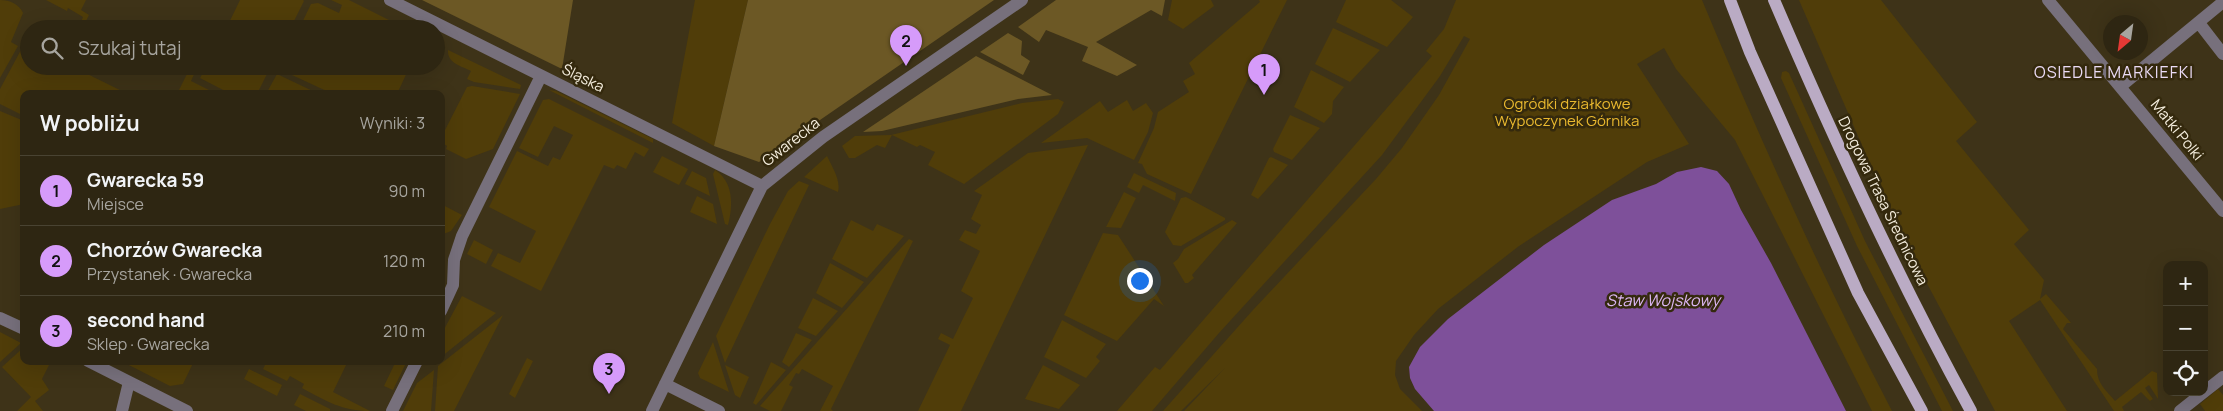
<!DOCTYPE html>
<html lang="pl">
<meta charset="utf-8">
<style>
:root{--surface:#2e2612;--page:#3a3220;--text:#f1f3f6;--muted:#a7a59f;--line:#494332;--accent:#d69bfa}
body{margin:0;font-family:Manrope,sans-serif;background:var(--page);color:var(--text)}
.controls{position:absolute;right:15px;bottom:15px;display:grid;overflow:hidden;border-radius:10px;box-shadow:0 5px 20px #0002}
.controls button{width:45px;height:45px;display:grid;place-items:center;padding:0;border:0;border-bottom:1px solid var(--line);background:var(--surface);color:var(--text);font:25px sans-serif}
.compass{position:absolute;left:2103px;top:15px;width:45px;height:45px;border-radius:50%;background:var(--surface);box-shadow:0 5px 20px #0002;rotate:209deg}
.you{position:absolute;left:1139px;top:280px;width:18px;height:18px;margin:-12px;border:4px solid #fff;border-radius:50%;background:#1a73e8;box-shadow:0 0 0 8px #1a73e833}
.badge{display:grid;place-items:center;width:32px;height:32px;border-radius:50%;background:var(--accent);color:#111;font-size:16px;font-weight:700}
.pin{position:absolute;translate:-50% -41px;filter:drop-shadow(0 1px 2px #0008)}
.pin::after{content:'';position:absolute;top:26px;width:18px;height:15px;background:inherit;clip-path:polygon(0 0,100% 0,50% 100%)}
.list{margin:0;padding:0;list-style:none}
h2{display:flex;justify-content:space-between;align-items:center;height:65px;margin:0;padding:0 20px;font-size:21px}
h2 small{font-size:16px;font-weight:400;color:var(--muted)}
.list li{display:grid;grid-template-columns:32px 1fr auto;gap:15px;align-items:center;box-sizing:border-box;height:70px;padding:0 20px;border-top:1px solid var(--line)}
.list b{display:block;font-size:19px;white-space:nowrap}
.list p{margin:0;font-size:16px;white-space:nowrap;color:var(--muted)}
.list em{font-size:16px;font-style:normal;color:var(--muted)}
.icon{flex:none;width:28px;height:28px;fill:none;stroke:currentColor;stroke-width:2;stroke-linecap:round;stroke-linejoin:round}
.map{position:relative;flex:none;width:2223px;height:411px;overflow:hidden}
.search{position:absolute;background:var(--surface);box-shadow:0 5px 20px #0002;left:20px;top:20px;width:425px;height:55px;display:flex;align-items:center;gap:12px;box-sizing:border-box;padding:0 18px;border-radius:28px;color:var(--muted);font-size:19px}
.panel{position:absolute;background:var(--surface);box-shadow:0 5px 20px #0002;left:20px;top:90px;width:425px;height:275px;border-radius:10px}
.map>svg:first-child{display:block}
</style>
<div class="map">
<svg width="2223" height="411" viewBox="0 0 2223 411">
<rect width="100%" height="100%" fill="#3e3318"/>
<path fill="#503d09" d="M0,0C10,0 19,4 23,13L11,42L18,46L0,78Z
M46,0H86L81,10L89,15L82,29L79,27L83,17L68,8L67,11Z
M240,0H303L304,1L290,29H226Z
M331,0H349L407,29H299L311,4L318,3L339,13L342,5Z
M695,0H748L714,146L672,123Z
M1172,0H1211L1214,6L1183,29L1168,20Z
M1259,0H1287L1191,194L1147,174L1142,164L1138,163L1154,128L1158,112L1189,92L1183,81L1195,74L1189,63L1260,2Z
M1346,0H1391L1413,17L1387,47L1336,22Z
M1456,0H1702C1760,139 1822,277 1892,411H1872L1735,140L1676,69L1664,48L1637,64L1689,144L1647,162L1519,246L1438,309L1414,335L1396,361L1395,375L1400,389L1422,411H1184L1225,368L1181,411H1163L1253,310L1376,179L1402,148L1439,95L1470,39L1464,36L1440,76L1382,155L1219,333L1152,411H1117L1155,367L1160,370L1432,56L1426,51L1444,29Z
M1799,0H1881L1977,122L1956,141L2029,230L2014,244L2044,280L2040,299L2046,294L2071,323H2067L2063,329L2097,369C2097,384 2106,390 2115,401L2152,371L2157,373L2158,399L2149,385L2145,388L2153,399L2150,401L2141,392L2122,407L2124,411H2114L2040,300L2009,321L2067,411H1995L1923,276L1875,175Z
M1333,28L1380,50L1350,82L1315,64Z
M22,48L29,51V66H71L128,94H24V116L0,104V89Z
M448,50L521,85L520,89L474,82L467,79L471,71C461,66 447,63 448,50Z
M191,66H198L191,81L217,94H177Z
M207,66H271L257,94H231L200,78Z
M280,66H410L397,94H333L279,69Z
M1311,70L1344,87L1333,101L1332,114L1324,123L1294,107Z
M1786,71L1789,73L1865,241L1953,411H1942L1857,246L1781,78L1782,72Z
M277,74L319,94H266Z
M472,86L520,94L493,149L466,159L446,149L447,146L441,142V138L467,87Z
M549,90L556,91L653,139V143Z
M549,99L649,149L644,157L635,152L626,169L617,165L614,169L604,165L541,291L491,266L498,253L520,263L536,231L489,207L517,151L548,166L553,157L560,160L573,135L554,126L538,157L519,148L543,100Z
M1058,99L1064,102L1058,114L964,184L928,165L935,152L920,145L917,147L892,135L885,148L877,145L855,158H849L842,146L855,136L891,135L1022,103Z
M1127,100L1133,111L1146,103L1153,113L1148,132L1134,160L1087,138L1041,143L1100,101L1108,112Z
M0,111L24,121V204L0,209Z
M1290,115L1320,128L1292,160L1274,152L1273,149Z
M1088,145L961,411H918L950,345L938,339L941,333L953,339L973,298L961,291L980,251L959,240L965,230L976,234L981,225L971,219L982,195L974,191L1028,153Z
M662,156L688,169L679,185L653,172Z
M827,156C832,167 841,180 838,192L804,177Z
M1271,157L1288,165L1258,199L1251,195L1269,158Z
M715,170C734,182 733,206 728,225L725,224L713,174Z
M692,171L706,178L710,196L685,184Z
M1134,173L1176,193L1175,201L1143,185L1139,193L1127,187Z
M799,181L809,185L725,363L716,336L770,224L788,191Z
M1124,192L1136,198L1121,228L1106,227Z
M697,196L713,204L717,224L690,212Z
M1186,197L1225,218V220L1181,246L1173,245L1165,232L1181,198Z
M441,204L462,215L451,231L441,235Z
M851,220L873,231L877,224L904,236L867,278L832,259Z
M1232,220L1237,223L1192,275L1194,278L1188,283H1185L1173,263L1178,259L1184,249Z
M1103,233L1118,235L1164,306L1154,299L1117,341L1064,315Z
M909,239L913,241L831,409L833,411H820L833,386L802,369L799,374L796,373L789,385L793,387L781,411H770L760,406Z
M474,240L493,250L486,264L467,254Z
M830,263L864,282L842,308L816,293Z
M462,296L496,313L441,357V335Z
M813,298L838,311L816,336L798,328Z
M503,315L454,411H435L438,366Z
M1062,320L1106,344L1096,357L1100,361L1086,378L1044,357Z
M0,332L21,343L0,362Z
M796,333L812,340L789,367L782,362Z
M713,342L729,392L700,378L698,373Z
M24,347V361H51L42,379L49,390L35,401L43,411H17L31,397L2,367Z
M527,358L533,361L515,398L509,394Z
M121,361H194L183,384L170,386Z
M267,361H348L333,392L370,411C342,411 326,401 302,388L304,384L290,376L287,381L263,369Z
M396,361H407L393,390L384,386Z
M771,362L786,370L756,405L753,403Z
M725,365L749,377L740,398L735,395Z
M1043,365L1080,385L1059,409L1025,399Z
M249,369L282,385L277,396L244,379Z
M434,370L431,411H403L417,383Z
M2218,389L2223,395V411H2205L2200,404Z
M300,394L330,409V411H306L294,405Z"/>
<path fill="#6c5825" d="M422,0H573L562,69Z
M748,0H994L759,162L714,146Z
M1056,0H1165L1162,16L1151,10L1096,42L1137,65L1117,76L1082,61L1088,47L1046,30L1039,42L1018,27Z
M1008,33L1022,41L1021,55L1030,61L1023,75L980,52Z
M976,56L1052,95L1018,99L882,131L863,132Z"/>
<path fill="#7e509a" d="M1701,167L1717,171L1729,184L1741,210L1771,263L1846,411H1434L1415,389L1410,378L1409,367L1420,347L1448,319L1544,245L1612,200L1656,184L1677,172Z"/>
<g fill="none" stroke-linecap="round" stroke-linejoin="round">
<path stroke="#77707c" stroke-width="12" d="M390,0L762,186
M2048,0L2223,211
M2199,23L2223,54
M2121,86L2223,2
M441,311L453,285L454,260L462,236L541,76
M0,318L24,329
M88,361L187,411
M665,384L719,411
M2204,392L2223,377
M122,411L129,382
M392,411L417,361
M652,411L762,186L823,137L1022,0
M2180,411L2204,392"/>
<path stroke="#baabc4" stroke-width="12" d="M1730,0L1750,52L1858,293L1922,411
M1774,0C1834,140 1898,278 1971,411"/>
</g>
<g text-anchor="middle" stroke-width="5" stroke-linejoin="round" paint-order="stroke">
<g font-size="15" fill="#f5eede" stroke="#34290d">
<text transform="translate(583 78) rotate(26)" y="5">Śląska</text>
<text transform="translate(2177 130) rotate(51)" y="5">Matki Polki</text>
<text transform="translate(791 142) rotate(-38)" y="5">Gwarecka</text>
<text transform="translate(1883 201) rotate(64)" y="5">Drogowa Trasa Średnicowa</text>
</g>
<g font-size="15" fill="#eab92f" stroke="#34290d">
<text x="1567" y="109">Ogródki działkowe<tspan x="1567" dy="17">Wypoczynek Górnika</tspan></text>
</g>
<g font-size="16" letter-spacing="1" fill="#ebdbf6" stroke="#34290d">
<text x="2114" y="78">OSIEDLE MARKIEFKI</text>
</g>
<g font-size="16" font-style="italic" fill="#dbb6f3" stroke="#34290d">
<text x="1663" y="306">Staw Wojskowy</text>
</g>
</g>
</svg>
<div class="controls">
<button>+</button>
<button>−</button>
<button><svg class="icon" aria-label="locate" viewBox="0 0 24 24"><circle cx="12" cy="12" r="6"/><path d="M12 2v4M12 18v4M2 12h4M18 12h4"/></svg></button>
</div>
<svg class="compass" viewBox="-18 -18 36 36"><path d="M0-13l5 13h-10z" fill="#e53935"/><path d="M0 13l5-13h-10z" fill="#a7a59f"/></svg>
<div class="you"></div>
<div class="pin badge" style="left:1264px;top:95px">1</div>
<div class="pin badge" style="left:906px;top:66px">2</div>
<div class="pin badge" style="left:609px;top:394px">3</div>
<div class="search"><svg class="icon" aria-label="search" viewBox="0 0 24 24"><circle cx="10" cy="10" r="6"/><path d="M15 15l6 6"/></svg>Szukaj tutaj</div>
<section class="panel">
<h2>W pobliżu<small>Wyniki: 3</small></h2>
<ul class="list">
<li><span class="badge">1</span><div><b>Gwarecka 59</b><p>Miejsce</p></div><em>90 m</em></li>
<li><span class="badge">2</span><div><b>Chorzów Gwarecka</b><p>Przystanek · Gwarecka</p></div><em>120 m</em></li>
<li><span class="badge">3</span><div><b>second hand</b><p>Sklep · Gwarecka</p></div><em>210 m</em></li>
</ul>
</section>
</div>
